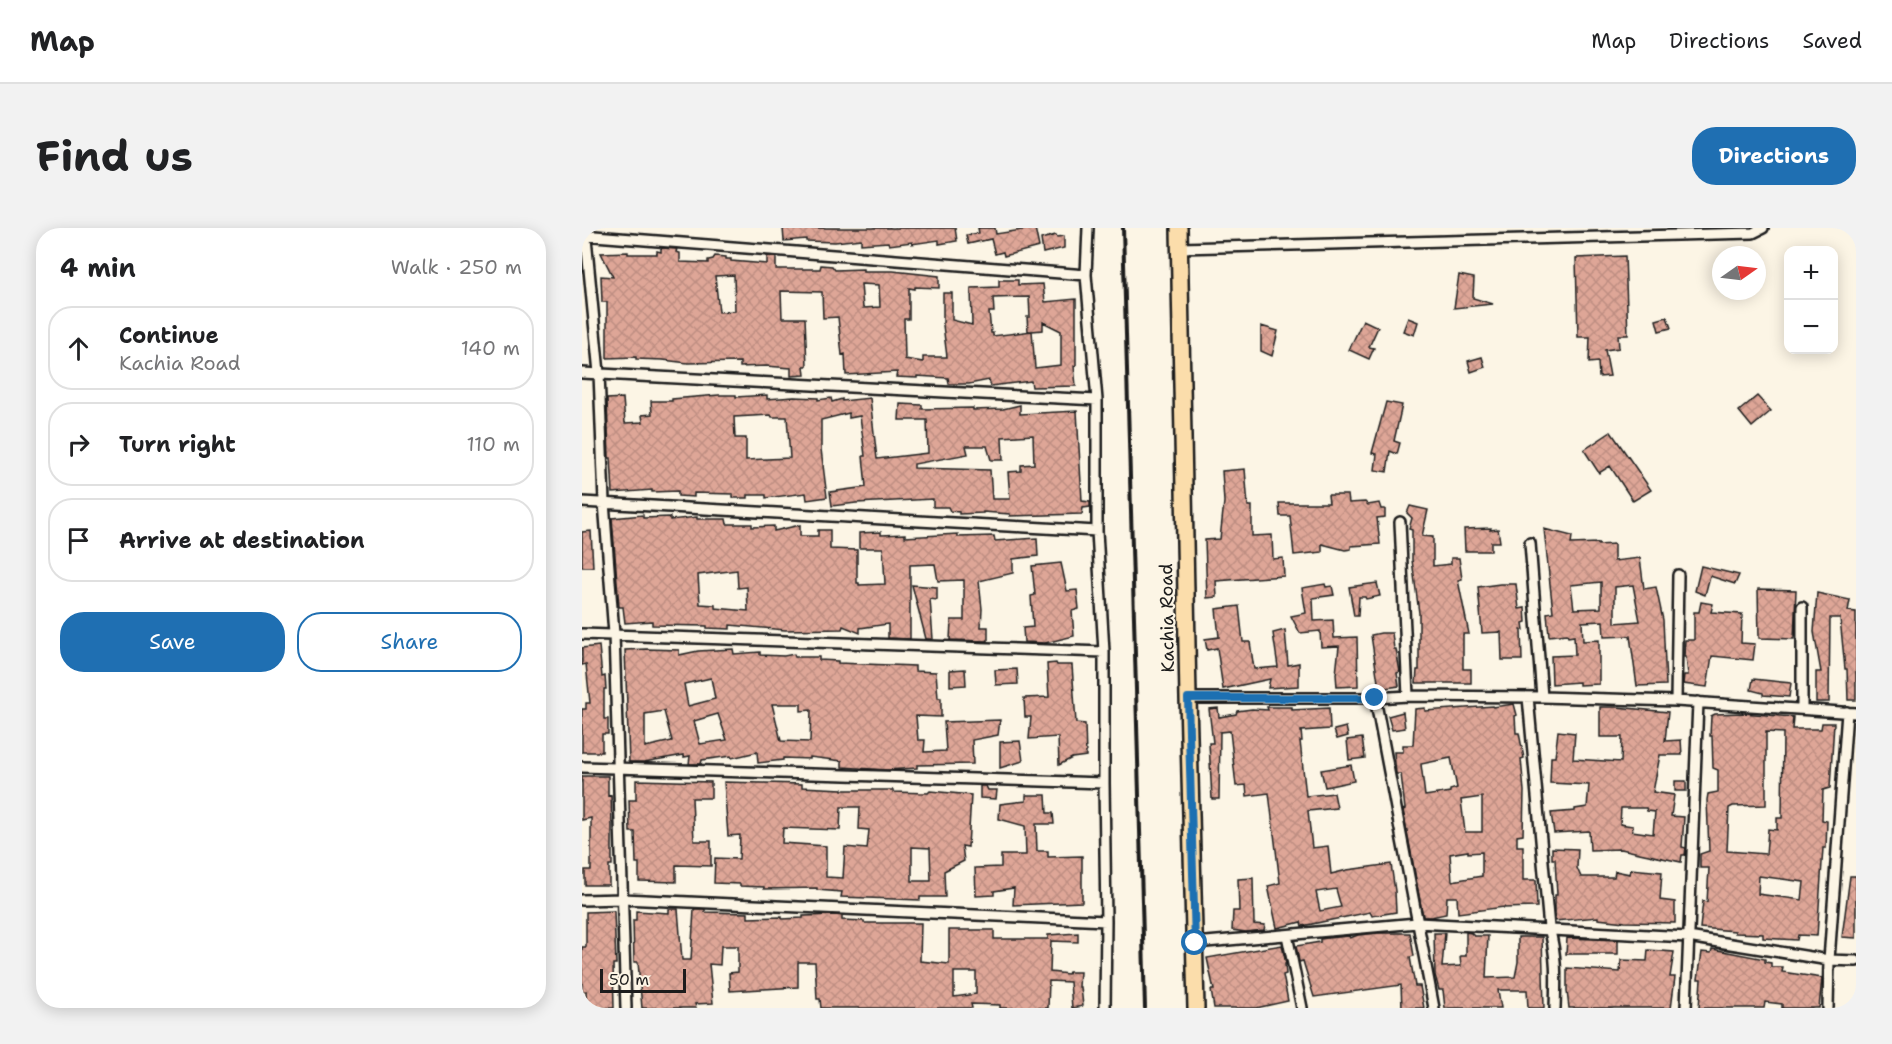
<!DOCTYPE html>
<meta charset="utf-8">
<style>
:root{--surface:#fff;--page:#f2f2f2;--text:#202124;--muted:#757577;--line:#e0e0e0;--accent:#1f6fb2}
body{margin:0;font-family:"Shantell Sans",sans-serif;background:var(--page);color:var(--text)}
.controls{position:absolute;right:18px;top:18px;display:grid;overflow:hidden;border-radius:12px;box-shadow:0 3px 15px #0003}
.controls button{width:54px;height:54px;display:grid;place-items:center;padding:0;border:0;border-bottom:2px solid var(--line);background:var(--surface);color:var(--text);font:30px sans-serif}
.compass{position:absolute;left:1130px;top:18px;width:54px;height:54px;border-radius:50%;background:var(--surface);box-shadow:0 3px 15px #0003;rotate:76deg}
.scale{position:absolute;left:18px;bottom:15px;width:86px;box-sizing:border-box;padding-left:6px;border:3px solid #1c1c1c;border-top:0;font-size:16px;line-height:21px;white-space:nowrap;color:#1c1c1c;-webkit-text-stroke:4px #fcf5e5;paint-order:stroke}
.stop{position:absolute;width:18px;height:18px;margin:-14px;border:4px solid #1f6fb2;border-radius:50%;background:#fff}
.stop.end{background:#1f6fb2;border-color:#fff;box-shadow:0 2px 6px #0008}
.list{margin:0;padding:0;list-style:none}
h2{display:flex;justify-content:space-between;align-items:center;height:78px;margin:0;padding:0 24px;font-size:26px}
h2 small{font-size:20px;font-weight:400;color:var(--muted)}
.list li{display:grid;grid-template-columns:39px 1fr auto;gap:18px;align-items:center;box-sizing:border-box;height:84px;margin:0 12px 12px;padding:0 12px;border:2px solid var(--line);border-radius:24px}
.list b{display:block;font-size:22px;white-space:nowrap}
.list p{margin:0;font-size:20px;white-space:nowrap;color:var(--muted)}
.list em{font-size:20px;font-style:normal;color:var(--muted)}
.actions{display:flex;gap:12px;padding:18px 24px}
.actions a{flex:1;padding:14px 0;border:2px solid var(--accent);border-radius:24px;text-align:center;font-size:21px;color:var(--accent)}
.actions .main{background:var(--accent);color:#fff}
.icon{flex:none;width:33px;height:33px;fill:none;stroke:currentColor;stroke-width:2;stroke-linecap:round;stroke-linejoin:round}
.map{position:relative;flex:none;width:1274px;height:780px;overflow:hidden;border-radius:24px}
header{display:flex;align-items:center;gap:36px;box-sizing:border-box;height:84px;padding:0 30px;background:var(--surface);border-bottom:2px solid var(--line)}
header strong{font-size:28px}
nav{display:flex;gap:33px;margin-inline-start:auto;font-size:21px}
.intro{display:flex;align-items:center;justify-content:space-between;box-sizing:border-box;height:144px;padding:0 36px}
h1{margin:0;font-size:42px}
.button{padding:15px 27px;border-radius:24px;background:var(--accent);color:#fff;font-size:21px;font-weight:700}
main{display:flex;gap:36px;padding:0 36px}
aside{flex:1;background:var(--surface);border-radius:24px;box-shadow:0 3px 15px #0003}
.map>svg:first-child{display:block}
</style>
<header>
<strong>Map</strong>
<nav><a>Map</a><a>Directions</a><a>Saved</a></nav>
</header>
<div class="intro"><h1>Find us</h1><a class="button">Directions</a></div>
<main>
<aside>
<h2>4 min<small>Walk · 250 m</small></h2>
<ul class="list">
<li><svg class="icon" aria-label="ahead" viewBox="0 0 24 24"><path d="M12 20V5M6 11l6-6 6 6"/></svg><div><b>Continue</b><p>Kachia Road</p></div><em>140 m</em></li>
<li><svg class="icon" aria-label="right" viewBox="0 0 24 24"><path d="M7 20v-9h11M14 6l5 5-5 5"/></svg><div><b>Turn right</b></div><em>110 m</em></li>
<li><svg class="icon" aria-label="arrive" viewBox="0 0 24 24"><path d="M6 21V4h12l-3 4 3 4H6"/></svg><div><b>Arrive at destination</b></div></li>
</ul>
<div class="actions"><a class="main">Save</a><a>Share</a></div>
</aside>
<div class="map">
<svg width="1274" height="780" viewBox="0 0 1274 780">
<defs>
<pattern id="building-cross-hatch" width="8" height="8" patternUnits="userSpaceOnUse" patternTransform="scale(1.5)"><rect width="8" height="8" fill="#dea697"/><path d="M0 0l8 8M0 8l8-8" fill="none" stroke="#be8e82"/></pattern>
</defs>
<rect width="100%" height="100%" fill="#fcf5e5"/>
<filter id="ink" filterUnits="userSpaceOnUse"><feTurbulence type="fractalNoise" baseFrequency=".0167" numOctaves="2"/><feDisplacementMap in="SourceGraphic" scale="12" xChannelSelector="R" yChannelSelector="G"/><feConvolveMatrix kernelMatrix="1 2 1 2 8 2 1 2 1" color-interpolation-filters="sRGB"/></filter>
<g filter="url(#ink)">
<path fill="url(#building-cross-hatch)" stroke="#1c1c1c" stroke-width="1.5" fill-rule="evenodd" d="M201,0H373L375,13L357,16V12L330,16V14L307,17L306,14L279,16V11L253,14L224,13V11L202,13Z
M396,0H413L414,6L453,0L457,19L422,28L421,24L413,26L409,11L386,16L384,7L397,5Z
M474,7L475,9L482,8V20L461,25L459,11Z
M79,20L95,21L94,24L98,25V34L126,35V32L131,31L133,28L144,29V31H149V33L185,36V28L194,29V41H238L239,37L250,38L253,42L281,41V43H311L357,48V60L333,59V61L327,60V91H322L323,131L341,134V129H365L361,97V65H370V92L390,97L389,60L417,59V52H436V57L461,56L463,74L494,71V137L492,138L494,158L450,159L449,153L409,158L407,152L387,156H367L366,150L335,148V150L314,149L315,144L264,147L263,126L260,127L256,89L241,90L240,64L199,63L200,90H223L225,138H222L223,147L209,148V140L184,138L158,139V134L106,135L81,132L54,131V129L25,130V74H20L19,48L31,49L19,25L46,24V26H75V23L79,24ZM152,47L153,83L137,84L133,48ZM279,56L297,57L298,79L281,80ZM447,69L448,89H445L446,103H450L411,108V105H409L407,84H412L411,70ZM461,94L479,103V137L453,140L450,103L461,102Z
M1043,28L1046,107H1036L1037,120L1023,122L1028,148L1017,149L1016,134L1007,135L1008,109H996L994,30Z
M877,47L892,50L891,70L911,76L872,80Z
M1085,89L1089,100L1077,103L1074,92Z
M826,90L836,94L832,107L821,103Z
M781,92L796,99L787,119L792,120L787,131L767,122Z
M679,98L696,103L690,128L679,123Z
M900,129L903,139L889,144L886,133Z
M137,167H154V169L185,167V171L212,169L236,170V172L249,170L250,174L260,171V173L288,170L295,231L346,225L345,192H317L318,176L340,177V181L391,180V182L421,181L438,177V186L495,183L500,273L508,274V279L501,280L500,286L428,288V286L401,284V285L377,286V284L368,283L366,279H351V271L274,275L250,278L248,264L284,259L281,228H283L278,188L267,190V185L239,192V221L245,269L225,272L224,265L184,270V267H166V270H151V266L112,265V269L96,268V263L70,264V262L31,265L29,230H27L25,171L41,170L43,195L61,194L60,187L70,186L69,173H90V171ZM189,187L190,189H205L208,230L164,232V210H153L152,189ZM451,207L452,236L439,237V243L426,244L428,271H410L408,242L332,240V236L386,226L384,218H405L409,232H421L420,209Z
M1175,168L1189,183L1170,199L1157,183Z
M804,174L820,177L812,213L818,215L815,226L808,223L805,244L793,242L795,226L790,225Z
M1029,204L1069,262L1051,273L1028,238L1017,245L1002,222Z
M663,241L666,278H670V308L690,307L691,331L701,330L702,348L634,353L635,369L625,370L623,312L638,311L642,274L640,243Z
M746,267H766L767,275L783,274L786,277L797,275L799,281H803V289L795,290L798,316L769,318V321L763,322L740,316V324L712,327L708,288H698L697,275H747Z
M828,278L846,282L840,308L851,309V338L869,336V330H877L880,351L876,352L887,406H881V441H889V455H834L835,442H837V385L830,332V302L827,301L830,290L825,285Z
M61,287V290L88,289V292L115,289V291H144L145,296H170V299L192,298V303L218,297V308H236V302H248V321L275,322V355H277V357L303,356L301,320H277V305L299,304V307L323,306V309L376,306V309L412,308L413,313L455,310L456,328L431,331V345L397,353L400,381L399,399H406V413L368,412L369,392H382V352L356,353L353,336L328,337V411L306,410V396L278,400V405L261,398L260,401L203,402L148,397V401L125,400V398L70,397V393L43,395L41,379H37L30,290ZM155,342L156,360L165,359L166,383L133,380V377L118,376L116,347Z
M909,300L908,302L916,301L918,314H909V323H883L882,301Z
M962,301L990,308L989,316L1016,315V317L1032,316V333L1058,330L1062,361L1074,359L1081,392L1084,457L1055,458L1048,408L1022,409L1021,393L1000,394L1001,413L1017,412V456L997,457V454L970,456L969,428L993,427L992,408L986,409L985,406L967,408L965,385L971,384ZM1019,354V380L992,381L989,357ZM1051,357L1058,393L1033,395V359Z
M9,303L11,339H0V304Z
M479,335L485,363L495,362L497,381L490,383L492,408L463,415L442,414L441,400L451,399L449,368L453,367L450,338Z
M1119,338L1157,347L1153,356L1128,348L1123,367L1113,363Z
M795,355L798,368L784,371L783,369H777L776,388H772L767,359Z
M743,356L744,359L750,358L752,367L731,370L732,393L751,392L752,410L775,409L776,458L755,459L754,446L757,418L739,419L738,403L718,405L709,388L724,385L720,360Z
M918,356H934L937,381L943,380L944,394L941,395L942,402H939L940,432H920L919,404L900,405L896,359Z
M330,357L355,359V372L348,371L351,411H344Z
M1176,361L1214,362L1212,411L1177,410Z
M1235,365L1268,372L1266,383L1274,384V472H1266L1265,441H1263L1258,390H1248L1247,474H1234V444H1239L1232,404Z
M1119,374L1131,376L1129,384L1160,386L1159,415L1173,416L1171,432L1130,428L1125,459L1101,456L1102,447H1106L1104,429H1102L1103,412H1112V384H1117Z
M657,378L661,414H668L672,441L696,439L691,405L703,402L706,437L717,435V458L686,460L688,451L641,461L635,420L625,422L623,411L637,409L634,381Z
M799,405H810L812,421H814L818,444L815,445L817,458L797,461L789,407Z
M17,418L20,449L23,448L24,461H22V491H26V506H20V524H0V481H4V475H8L4,436L0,437V420Z
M64,421L97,422V427L116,423L151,421L152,426L178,424V427L202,428L212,426L213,429H237V432L256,433V435L333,438V443L354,444L356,470H359V489L334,488L336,512H343L342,524L364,523L362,494L418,492L416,507L390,512L391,536L335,537V540L305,542L260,539V533L228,529V531L201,530V532L176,535L175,524L150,530L149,528L120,532L119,536H107L108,528L102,529V527L62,534H47L43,422ZM129,450L133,471L106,478L102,456ZM190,476H219V483L229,482L228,514L199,513ZM82,483L90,513L63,519V486ZM136,486L145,512L118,516L112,493Z
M474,435L475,437H490L494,495L503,496L504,528L490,530L477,537L476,509L447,511L449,489H443L442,470L467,469L465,436Z
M383,441L384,457L368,458V442Z
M435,441L436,456L414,457L413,442Z
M1171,451L1209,455L1207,469L1181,467V465L1169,462Z
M932,476L935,487L933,488L934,505H937L942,530L939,531L942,563L941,607L935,608V618H941V652H954L955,679L922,680V679L876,685L875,669H865L864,686L849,689H841L821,582L823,581L819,546H814L812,524H821V517H831L833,481L843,480V483L911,478V479ZM869,530L875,560L868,562V564L843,568L839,536ZM900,569V604H883L879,572ZM886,623V625L900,624V648L870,653L868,626Z
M685,479H710V482L747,480L748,501L719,503L720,513H718L724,568L752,565L755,580L726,583L730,620L746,618L749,646L765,642L809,636L813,663L814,684L790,688L788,684L720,698L719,694L695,700L686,658L698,655L687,565L665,568L664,557L654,558L648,503L638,504L637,571H630L627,515H631L627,481L636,480L637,489L654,486L655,483L670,481L686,482ZM754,661L759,679L738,683L734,664Z
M1018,479H1034L1086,484L1083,513L1099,512L1100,527H1078L1071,564L1092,567L1089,588L1102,589L1100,619L1104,620L1103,627H1100L1099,634L1039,621L1008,622L1007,603L972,605L969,585L993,583V581L1005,579L1007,557L968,555L969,529H973L976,503L993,505L991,531L1039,534L1040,509H1018ZM1039,580H1064L1065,583L1073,584L1071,606L1050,603L1051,598L1038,596Z
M821,484L823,500L810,502L806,488Z
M1160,485L1211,489L1210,501H1239L1240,495H1252L1248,560L1241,562L1240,592L1245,593L1244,620H1241L1235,708L1216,707L1215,712L1181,710V706L1153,705V703L1118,700L1121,673L1125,674L1127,640H1118V626L1127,623L1125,572L1126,566L1136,564V542L1131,540L1130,508H1128L1129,488L1133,486ZM1184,504L1201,505L1200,590H1195V602L1186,601L1184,626L1145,623L1147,580L1151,578L1184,577ZM1177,648L1222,654L1220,672L1176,666Z
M764,499L766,508L755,511L752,502Z
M780,510L783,530L767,532L765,512Z
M438,513L441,533L418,540V514Z
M769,537L772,553L743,559L739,542Z
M0,548H26V568L29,567L30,597V637H27V657H3V642H9V590L0,592Z
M54,552L129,554V570H110L112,613H129V638L94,637V654L57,653V635H54L53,604H48L47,572H54Z
M1093,553H1104V563H1093Z
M142,554L220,556V559L260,561V562H311V564L346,565L348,563L389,567L386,619L380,618L382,633L362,643L363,669H338V672L259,669L260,664L235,662V660L182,661V659L158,658V656L132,655L133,630L157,631L158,607L146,608ZM259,579H278L277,601L287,602L285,621L263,619L261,650L244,649V618L200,615L201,600L258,602ZM330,619L348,620L349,653H330Z
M398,558H404L406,562H415L414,571L398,570Z
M444,567H464L465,585H471L472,596H454L455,623H466V629L500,628V674L431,677L432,660L412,663V667L394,668L393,640L419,639V627H444L443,598L417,591L418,576L444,573Z
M970,620L996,621L995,640L999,649H1032L1033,643L1048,646L1049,641L1080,644L1078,672L1093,674V695L1043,694L1016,691V689L973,693V667H975L973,631H970Z
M1268,648H1274V710L1260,709Z
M671,650L672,696L683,697L682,702L664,704L650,702L651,683H657L656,651Z
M87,681H96L100,732H109L112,681H123V684L166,685V690L200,689V691L221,690V688L255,687L260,688V692L282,693V695H339L338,733L367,736V702H412V711H466V707L496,705V714L469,713L468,744L486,746L487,744H498L497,759H499L501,778L490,780L488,754L467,753L466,780H418V777L389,776L390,780H239L238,771H235L233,734H216V759L148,763L147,745L156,744V718H139L138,737L127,736L131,775L113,776L114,780H60L56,734H52L51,692H54V683L87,685ZM372,744H394V766L372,769Z
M32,683L34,736H31L32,780H5L4,763L0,764V719H4V684Z
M884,704L889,705L892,708H906L904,750L933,749L936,734V709H960L962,780H946L945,762H916L919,780H863L861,762H857L853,747L852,705H863L860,739L879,738L878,728H884Z
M796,705H828L832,728L828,729L833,758H838L842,780H820L819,757L732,769L721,733L717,734L714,718L738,714V711L746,710L767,708L768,710L776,707Z
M985,710L1036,712V726H984Z
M700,717L704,736H703L704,746L701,747L706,773L674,780H632L629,762H632L625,730Z
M1130,721L1183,731V734L1189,735V739H1201L1200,744L1240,750L1237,780H1200V776L1183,774L1182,780H1117L1119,751H1116L1120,724L1129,725Z
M1066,722L1092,724L1088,749H1093L1089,780H987L985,763V740L1038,744L1039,732L1065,733Z"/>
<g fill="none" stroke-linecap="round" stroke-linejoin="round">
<defs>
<path id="minor" d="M3,0L17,145L22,274L32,406L44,780
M506,0L504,47L515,172V303L522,424V555L524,693L523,780
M0,7L504,47
M598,20L1171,5L1181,0
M0,145L515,172
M0,274L515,303
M818,294L826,468
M948,315L960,469
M0,406L522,424
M946,469L967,700C975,727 974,752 973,780
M606,470H793L826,468L960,469L1094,473L1274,485
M793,470L852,780
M1094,473L1096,347
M1220,481V379
M0,539L522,555
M0,672L41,671L524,693
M705,707L720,780
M613,715L835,695L1106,709L1247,732L1274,733
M1104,780L1116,474
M1246,780L1247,732L1265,484"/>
<path id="primary" d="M597,0L606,470L614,780"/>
</defs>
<use href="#minor" stroke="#1c1c1c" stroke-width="14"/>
<use href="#primary" stroke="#1c1c1c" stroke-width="20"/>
<use href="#minor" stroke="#fcf5e5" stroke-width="9"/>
<use href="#primary" stroke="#fbddab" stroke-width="15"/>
<path stroke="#1c1c1c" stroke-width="4" d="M541,0L563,780"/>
</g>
</g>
<g fill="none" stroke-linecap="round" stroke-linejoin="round" filter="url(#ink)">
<path stroke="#1f6fb2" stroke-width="8" d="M613,715L606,470H793"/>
</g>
<g text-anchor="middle" stroke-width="4.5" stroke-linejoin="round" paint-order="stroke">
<g font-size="18" fill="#1c1c1c" stroke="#fcf5e5">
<text transform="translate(585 390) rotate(-91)" y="6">Kachia Road</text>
</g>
</g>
</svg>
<div class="controls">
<button>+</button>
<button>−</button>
</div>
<svg class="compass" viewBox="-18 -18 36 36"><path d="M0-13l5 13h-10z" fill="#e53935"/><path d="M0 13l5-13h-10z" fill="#757577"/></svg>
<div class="scale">50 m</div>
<div class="stop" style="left:613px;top:715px"></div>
<div class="stop end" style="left:793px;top:470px"></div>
</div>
</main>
